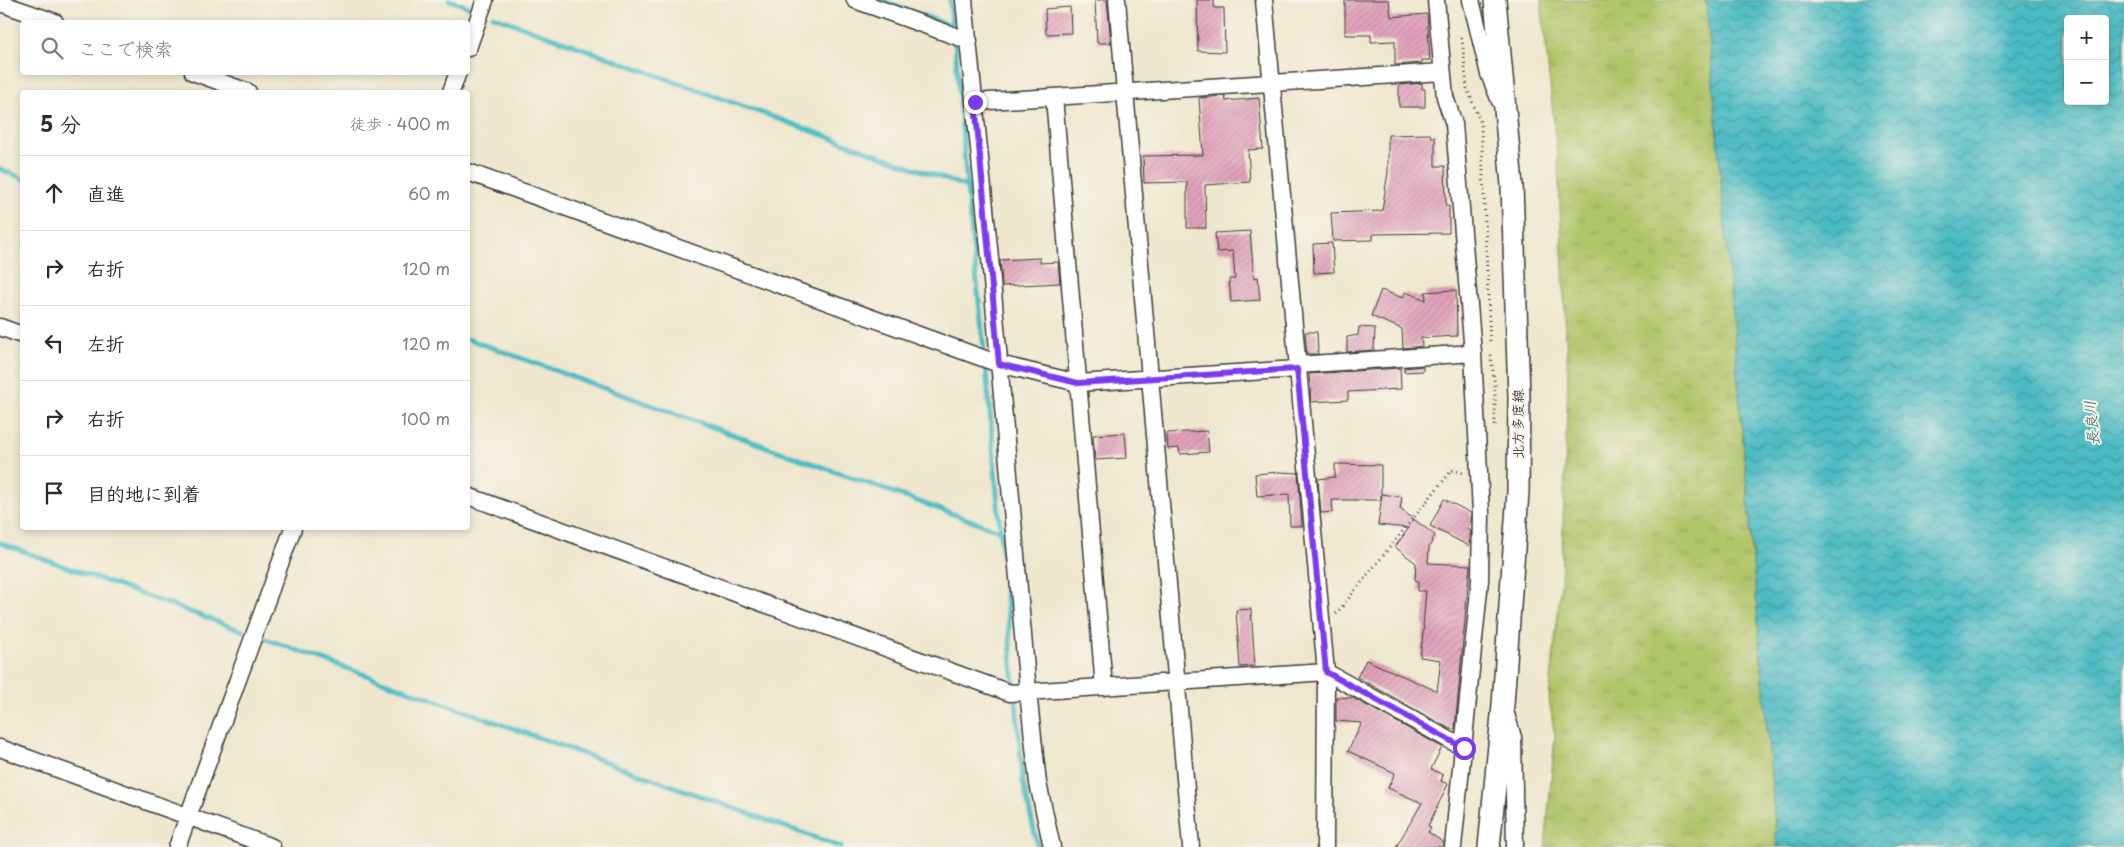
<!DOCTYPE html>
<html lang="ja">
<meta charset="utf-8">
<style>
:root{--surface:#fff;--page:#f2f2f3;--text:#2b2b33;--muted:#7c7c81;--line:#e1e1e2}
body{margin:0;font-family:"Playpen Sans","Klee One",sans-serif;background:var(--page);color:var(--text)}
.controls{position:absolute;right:15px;top:15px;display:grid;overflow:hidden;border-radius:5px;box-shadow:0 2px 8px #0003}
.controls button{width:45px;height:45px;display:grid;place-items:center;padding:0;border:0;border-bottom:1px solid var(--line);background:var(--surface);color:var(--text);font:25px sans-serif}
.stop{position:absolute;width:15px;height:15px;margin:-11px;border:4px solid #7c3aed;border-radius:50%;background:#fff}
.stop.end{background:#7c3aed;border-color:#fff;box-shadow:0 1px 5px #0008}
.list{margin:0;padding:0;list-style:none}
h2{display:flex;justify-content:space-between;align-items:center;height:65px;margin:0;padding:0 20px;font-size:21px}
h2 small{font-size:16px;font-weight:400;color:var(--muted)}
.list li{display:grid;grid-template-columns:32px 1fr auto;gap:15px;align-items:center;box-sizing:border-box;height:75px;padding:0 20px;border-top:1px solid var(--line)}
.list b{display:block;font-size:19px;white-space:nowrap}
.list em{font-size:16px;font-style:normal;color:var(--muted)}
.icon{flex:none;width:28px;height:28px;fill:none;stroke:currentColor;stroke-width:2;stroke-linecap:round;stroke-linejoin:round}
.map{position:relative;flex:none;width:2124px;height:847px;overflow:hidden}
.search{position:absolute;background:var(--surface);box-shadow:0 2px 8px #0003;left:20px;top:20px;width:450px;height:55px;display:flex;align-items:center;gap:12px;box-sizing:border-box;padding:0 18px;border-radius:5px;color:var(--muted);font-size:19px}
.panel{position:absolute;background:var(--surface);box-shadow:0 2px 8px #0003;left:20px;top:90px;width:450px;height:440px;border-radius:5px}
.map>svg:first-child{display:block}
</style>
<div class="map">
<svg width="2124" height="847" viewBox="0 0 2124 847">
<defs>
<pattern id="grass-tufts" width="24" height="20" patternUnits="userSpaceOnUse" patternTransform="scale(1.25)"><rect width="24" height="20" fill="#b0c468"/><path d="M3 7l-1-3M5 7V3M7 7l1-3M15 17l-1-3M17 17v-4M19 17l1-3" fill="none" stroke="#97a85a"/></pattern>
<pattern id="water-waves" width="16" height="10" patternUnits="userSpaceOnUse" patternTransform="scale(1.25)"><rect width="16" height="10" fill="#4cbbc3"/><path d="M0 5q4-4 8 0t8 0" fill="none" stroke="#3e979e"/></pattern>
<pattern id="building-hatch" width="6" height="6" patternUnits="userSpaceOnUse" patternTransform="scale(1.25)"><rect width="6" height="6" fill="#e0a1ba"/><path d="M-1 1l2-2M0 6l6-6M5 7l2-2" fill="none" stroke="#c08a9f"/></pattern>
</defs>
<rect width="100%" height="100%" fill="#f7f3e8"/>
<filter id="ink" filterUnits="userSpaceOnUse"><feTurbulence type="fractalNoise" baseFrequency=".02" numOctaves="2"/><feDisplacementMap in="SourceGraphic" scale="10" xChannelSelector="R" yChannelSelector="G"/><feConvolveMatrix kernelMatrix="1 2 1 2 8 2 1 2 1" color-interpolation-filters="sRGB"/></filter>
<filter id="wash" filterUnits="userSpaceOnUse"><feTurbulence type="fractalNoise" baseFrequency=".0096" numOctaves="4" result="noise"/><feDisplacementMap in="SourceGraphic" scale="20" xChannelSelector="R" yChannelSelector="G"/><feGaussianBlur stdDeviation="1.12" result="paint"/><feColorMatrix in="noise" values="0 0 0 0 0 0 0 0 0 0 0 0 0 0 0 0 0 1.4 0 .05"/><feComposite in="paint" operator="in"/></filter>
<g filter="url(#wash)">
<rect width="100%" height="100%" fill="#efe7ce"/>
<path fill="url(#grass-tufts)" stroke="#667042" d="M1541,0H1706L1777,847H1545L1555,736L1549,699L1561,583L1568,380L1558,162Z"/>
<path fill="url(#water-waves)" stroke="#346c70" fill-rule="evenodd" d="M1706,0H2124V847H1777ZM2068,19H2105V101H2068Z"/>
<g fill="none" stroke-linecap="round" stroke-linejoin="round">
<path stroke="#4cbbc3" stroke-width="5" d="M449,0L469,7
M881,0L952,26L950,0
M493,16L967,187
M955,43L967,187L984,349
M0,169L22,178
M468,339L1000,531
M986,368L1014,685
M0,543L243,631
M266,639L841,847
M1016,700L1023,782L1038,847"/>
</g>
<g id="blocks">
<path fill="url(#building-hatch)" d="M1095,0H1107L1111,43H1097Z
M1197,0H1214V8H1224L1225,52L1198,51Z
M1345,0H1389L1391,17L1427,14L1430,60H1422V63L1395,65V41L1371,42V35H1345Z
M1070,7L1071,33L1046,34L1045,9Z
M1422,83V89H1425V107H1399V85Z
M1225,96L1226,101L1259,98L1263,149L1248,150L1250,182L1205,185L1206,228H1187V182L1144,183L1143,156L1203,155L1199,98Z
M1430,134L1431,137H1435V166H1445L1446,206H1449V233L1373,234V240L1333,241L1331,213L1382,211L1388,172V135Z
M1250,231L1254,278L1258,277L1260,300L1231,302L1229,279H1235L1233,251L1217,252L1215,233Z
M1332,243L1334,272L1314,273L1313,244Z
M1040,258V263L1058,262L1060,283L1002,286L1000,260Z
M1381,290L1403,298L1405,292L1426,300L1425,292L1456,290L1457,336L1421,338L1422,346L1403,348L1402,329L1371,316Z
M1359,327L1375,328L1374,350L1347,352V337L1358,335Z
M1305,332H1317L1318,354H1307Z
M1423,366V371L1404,372V368Z
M1400,368L1401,389L1348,392V400L1311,402L1309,374Z
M1207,431L1209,452L1180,454L1179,448L1168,449L1167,433Z
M1125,433L1127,458L1095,460L1093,435Z
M1335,464L1381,465V500H1332L1333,512L1321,513L1318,479L1335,477Z
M1280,472L1298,473L1302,526H1290L1289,494L1257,496L1255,474Z
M1382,494L1402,497L1400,509L1435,535L1429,547L1428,563L1470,565L1455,729H1450L1357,677L1366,660L1437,691L1441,660L1420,657L1424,626H1423L1426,591H1418V581L1415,580L1416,563L1395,547L1409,528L1378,525Z
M1444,499L1471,513V521L1467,529L1471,531L1469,546L1430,526Z
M1251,609L1255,666L1240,667L1236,610Z
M1336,697L1353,698L1442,747L1431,769L1443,775L1441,781L1448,784L1428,826L1431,828L1428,832L1443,842V847H1396L1422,803L1388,788L1395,773L1348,751L1362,723L1336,721Z"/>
</g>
</g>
<g filter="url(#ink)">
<use href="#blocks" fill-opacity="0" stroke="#3c3a37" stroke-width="1"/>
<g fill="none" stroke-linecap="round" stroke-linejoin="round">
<defs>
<path id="minor" d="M855,0L969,41
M964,0L990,258L1028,692L1038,783L1052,847
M1117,0L1191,847
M1264,0L1326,672L1325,847
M1436,0L1445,97L1454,124L1473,353L1481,513L1480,580L1453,847
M1471,0L1489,74L1500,101
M0,3L55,22
M468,48L485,0
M193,72L248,92
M451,92L458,72
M1054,97L1104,687
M975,102L1442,72
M468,172L999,364L1078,383L1297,369
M0,327L22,335
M1297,365L1473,353
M468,496L1010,693L1326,672L1464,748
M1505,711L1513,737L1515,847
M0,748L272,847
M177,847L293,528"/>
<path id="major" d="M1489,847L1503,705L1518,492L1519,397L1512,185L1495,0"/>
</defs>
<use href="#minor" stroke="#3c3a37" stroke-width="19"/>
<use href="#major" stroke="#3c3a37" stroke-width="24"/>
<path stroke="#3c3a37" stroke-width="3" stroke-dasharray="1 4" stroke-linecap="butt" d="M1462,38L1467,88L1481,124L1490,344
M1491,355L1495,386V428
M1336,614L1452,470L1463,473"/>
<use href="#minor" stroke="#fff" stroke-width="16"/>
<use href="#major" stroke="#fff" stroke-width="21"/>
</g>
</g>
<g fill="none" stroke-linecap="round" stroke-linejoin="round" filter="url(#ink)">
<path stroke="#7c3aed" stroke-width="6" d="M975,102L999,364L1078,383L1297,369L1326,672L1464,748"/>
</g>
<g text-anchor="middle" stroke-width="4" stroke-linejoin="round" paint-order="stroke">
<g font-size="14" fill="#1c1c1c" stroke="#f7f3e8">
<text transform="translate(1518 424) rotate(-90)" y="5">北方多度線</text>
</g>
<g font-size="15" font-style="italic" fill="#2f5c5f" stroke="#f7f3e8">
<text transform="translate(2092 423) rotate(-95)" y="5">長良川</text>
</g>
</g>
</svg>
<div class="controls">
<button>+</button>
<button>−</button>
</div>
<div class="stop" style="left:1464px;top:748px"></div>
<div class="stop end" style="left:975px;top:102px"></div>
<div class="search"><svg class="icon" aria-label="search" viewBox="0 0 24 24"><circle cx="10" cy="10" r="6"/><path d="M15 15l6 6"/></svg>ここで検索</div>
<section class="panel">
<h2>5 分<small>徒歩 · 400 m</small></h2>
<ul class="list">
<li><svg class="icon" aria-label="ahead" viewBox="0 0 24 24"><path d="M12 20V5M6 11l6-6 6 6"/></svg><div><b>直進</b></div><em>60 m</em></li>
<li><svg class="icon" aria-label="right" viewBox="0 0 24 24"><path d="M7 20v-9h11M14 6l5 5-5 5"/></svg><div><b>右折</b></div><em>120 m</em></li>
<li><svg class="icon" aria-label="left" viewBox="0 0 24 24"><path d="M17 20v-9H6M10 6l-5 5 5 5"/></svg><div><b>左折</b></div><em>120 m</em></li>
<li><svg class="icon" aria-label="right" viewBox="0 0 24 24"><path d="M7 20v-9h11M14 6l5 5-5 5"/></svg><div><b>右折</b></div><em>100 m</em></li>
<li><svg class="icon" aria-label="arrive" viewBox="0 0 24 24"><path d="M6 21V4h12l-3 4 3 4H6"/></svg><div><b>目的地に到着</b></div></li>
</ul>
</section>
</div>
